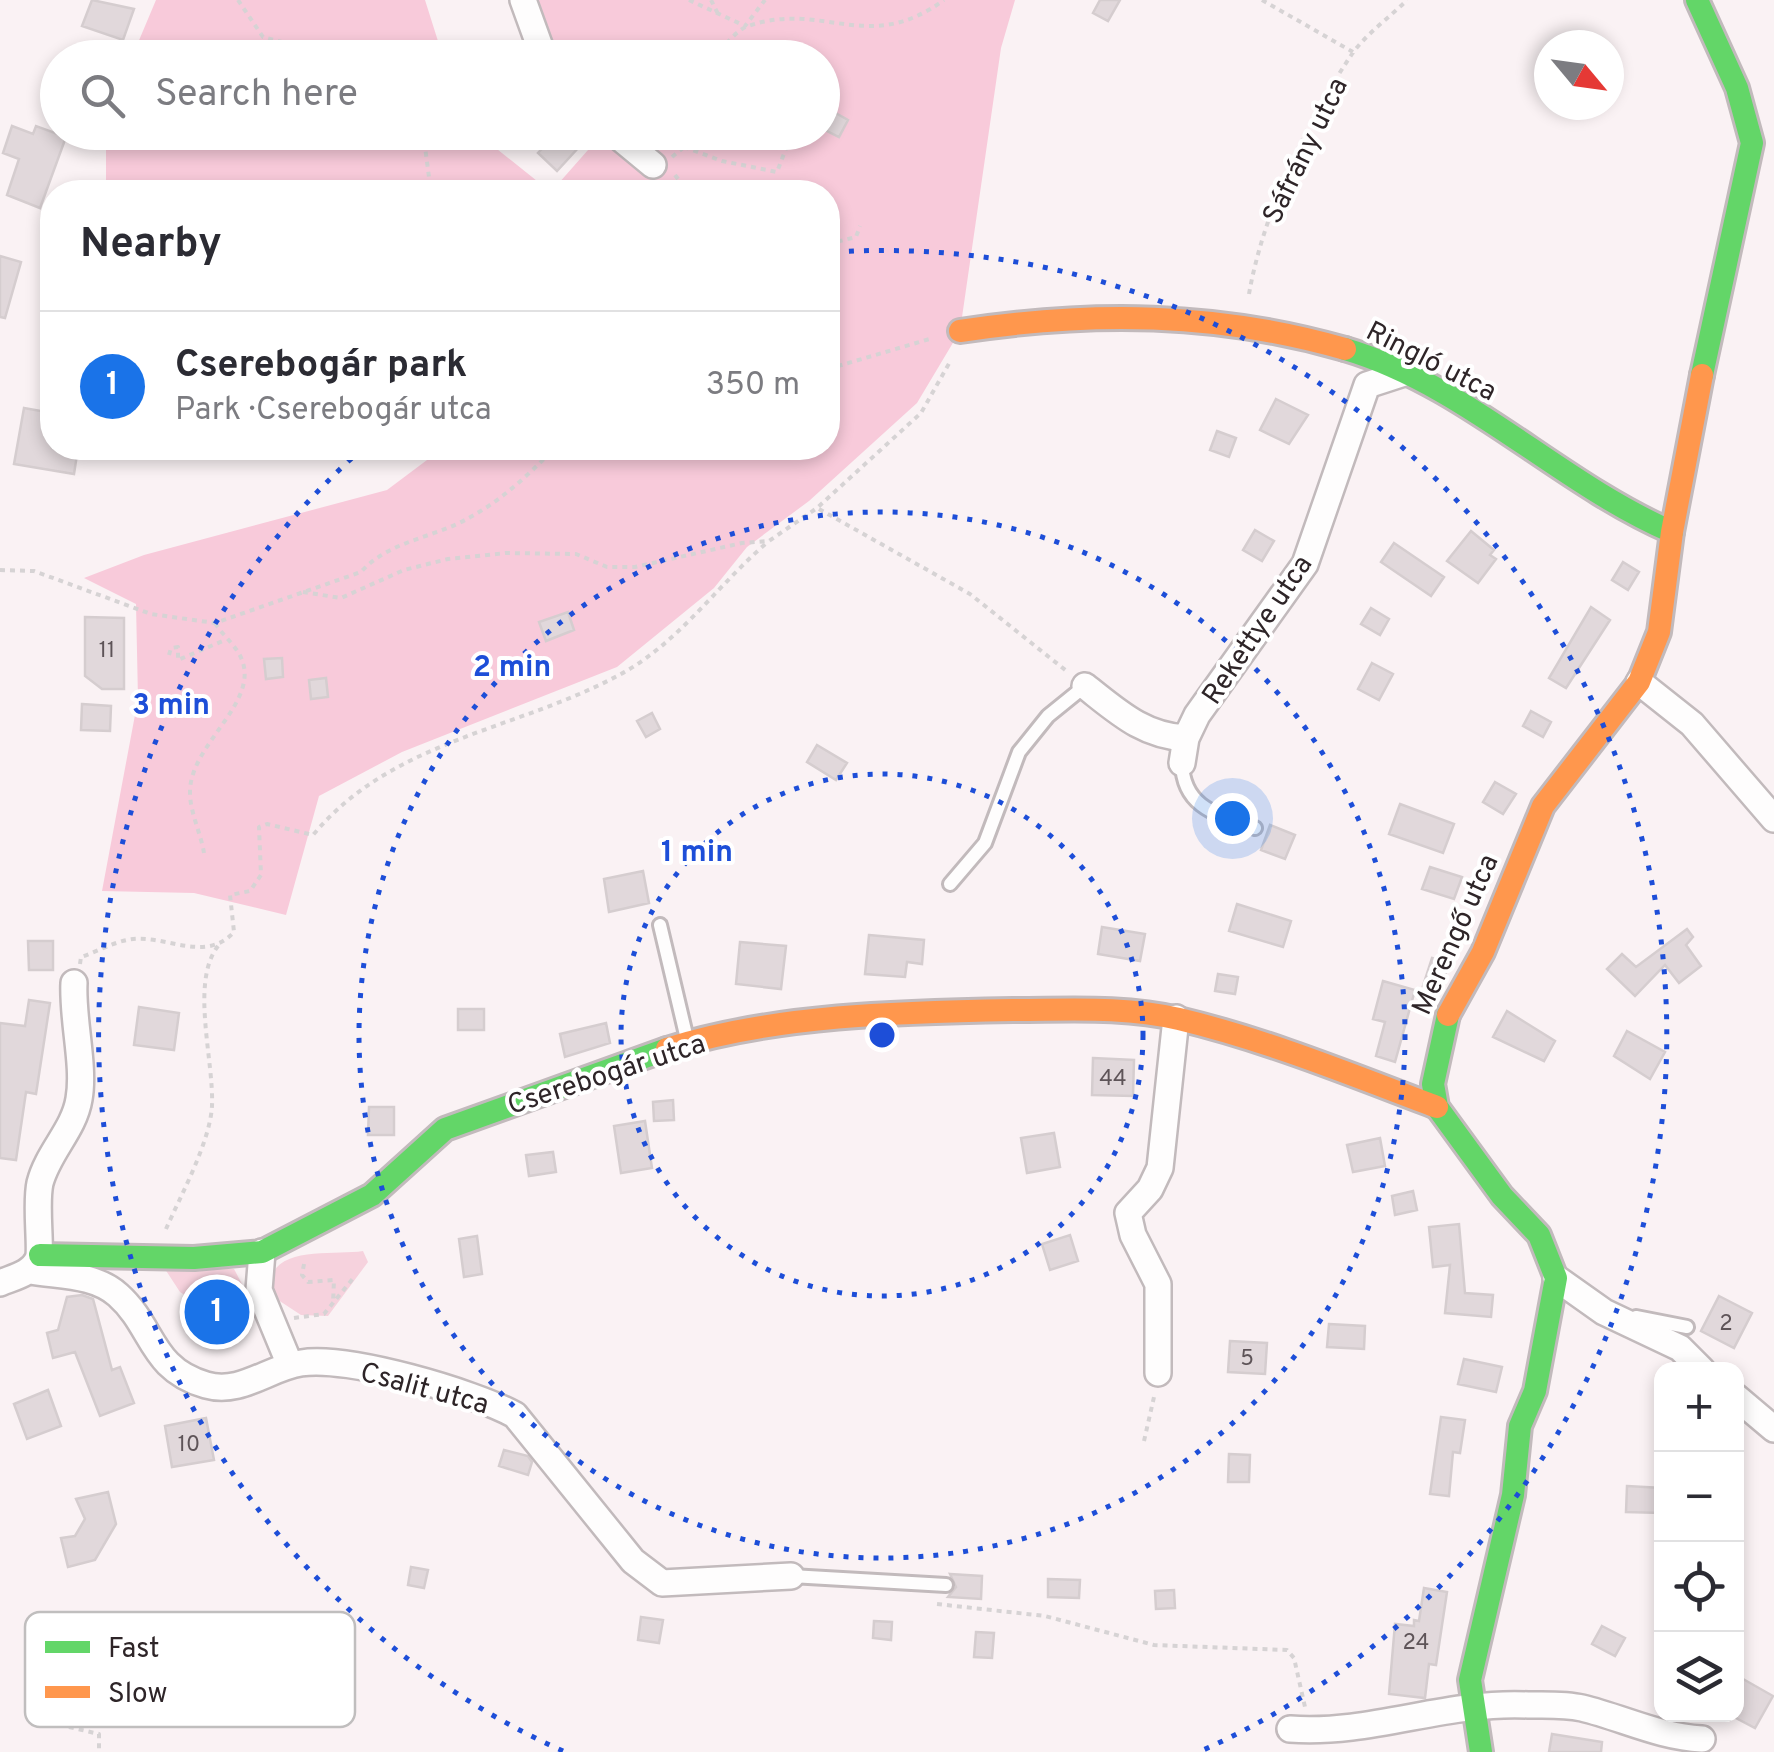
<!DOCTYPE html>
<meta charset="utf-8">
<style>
:root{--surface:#fff;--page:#f2f2f3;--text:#2b2b33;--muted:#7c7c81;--line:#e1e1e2;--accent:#1a73e8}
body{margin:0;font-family:Overpass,sans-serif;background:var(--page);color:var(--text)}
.controls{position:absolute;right:30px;bottom:30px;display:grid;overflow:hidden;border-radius:20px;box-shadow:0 5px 15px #0003}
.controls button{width:90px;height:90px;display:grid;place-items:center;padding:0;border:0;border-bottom:2px solid var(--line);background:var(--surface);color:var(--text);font:50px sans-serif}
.compass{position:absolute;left:1534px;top:30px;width:90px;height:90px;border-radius:50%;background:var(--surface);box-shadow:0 5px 15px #0003;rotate:119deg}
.you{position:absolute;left:1232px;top:818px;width:35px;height:35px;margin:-25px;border:8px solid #fff;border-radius:50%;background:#1a73e8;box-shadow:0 0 0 15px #1a73e833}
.badge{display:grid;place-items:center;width:65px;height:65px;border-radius:50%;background:var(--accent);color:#fff;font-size:32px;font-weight:700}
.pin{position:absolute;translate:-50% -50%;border:5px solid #fff;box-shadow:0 2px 10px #0006}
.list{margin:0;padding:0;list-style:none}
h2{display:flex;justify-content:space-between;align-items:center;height:130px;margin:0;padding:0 40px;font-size:42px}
h2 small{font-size:32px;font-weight:400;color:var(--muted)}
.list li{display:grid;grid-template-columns:65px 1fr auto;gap:30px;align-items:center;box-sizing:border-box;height:150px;padding:0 40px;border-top:2px solid var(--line)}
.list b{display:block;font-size:38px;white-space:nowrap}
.list p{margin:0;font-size:32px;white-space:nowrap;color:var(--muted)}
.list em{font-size:32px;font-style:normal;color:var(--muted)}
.icon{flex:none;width:55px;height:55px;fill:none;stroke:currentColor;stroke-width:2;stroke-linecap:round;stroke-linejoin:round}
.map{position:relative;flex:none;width:1774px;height:1752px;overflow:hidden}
.search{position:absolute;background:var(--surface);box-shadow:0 5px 15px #0003;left:40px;top:40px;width:800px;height:110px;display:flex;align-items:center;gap:25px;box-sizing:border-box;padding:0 35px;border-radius:55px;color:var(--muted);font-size:38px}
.panel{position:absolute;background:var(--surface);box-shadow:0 5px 15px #0003;left:40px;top:180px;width:800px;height:280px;border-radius:40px}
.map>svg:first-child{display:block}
</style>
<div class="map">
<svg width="1774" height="1752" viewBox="0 0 1774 1752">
<rect width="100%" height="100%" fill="#faf2f4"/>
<path fill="#f6d2dd" d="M363,1251L368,1262L328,1316L301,1315L272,1296C260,1243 332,1256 363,1251Z
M163,1266L234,1269L250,1299L206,1343L198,1336L194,1301L180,1292Z"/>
<path fill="#f8cada" d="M156,0H425L443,57H132Z
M535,0H1015L1001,48L960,331L917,403L809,501L747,547L714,588L617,667L402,752L319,796L286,915L194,893L102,891L138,699L136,604L84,578L144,555L387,490L443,448H828V192H106V133H477L537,181L558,184L603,133L822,132V58L558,57Z"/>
<path fill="#e1d8db" stroke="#d5cdcf" stroke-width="2.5" d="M92,0L134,9L123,40L82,26Z
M1100,0H1120L1108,21L1093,13Z
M832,111L848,120L839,137L823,129Z
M12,126L33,134L36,126L66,137L40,208L7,195L19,159L3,153Z
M558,132H565L579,147L557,171L538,153Z
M0,256L21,262L5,318L0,317Z
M1276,399L1308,415L1289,444L1260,430Z
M24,408L52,413V448H78L74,474L14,464Z
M1217,431L1236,438L1229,457L1210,450Z
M1255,530L1274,541L1262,561L1243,550Z
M1471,531L1494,550L1490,555L1496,559L1478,583L1447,561Z
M1394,543L1444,577L1431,596L1381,562Z
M1623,562L1639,572L1628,590L1612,580Z
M1591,607L1610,620L1566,688L1549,678Z
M1371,608L1389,619L1380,635L1361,624Z
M568,612L574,630L546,641L539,622Z
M85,617L124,618V689H102L85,676Z
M282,658L283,677L266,679L264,659Z
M1372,663L1393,674L1379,700L1358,689Z
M326,678L328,697L311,699L309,680Z
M82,704L111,706L110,731L81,730Z
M1531,711L1551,722L1543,737L1523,726Z
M652,713L660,729L646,737L637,721Z
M817,745L847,763L836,780L807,762Z
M1495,782L1516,794L1503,814L1483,802Z
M1400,804L1454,824L1443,853L1389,834Z
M1270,825L1295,835L1285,859L1261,850Z
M1430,867L1462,877L1454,899L1422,889Z
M643,871L649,903L609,912L604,879Z
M1237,904L1291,921L1283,947L1229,931Z
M1102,927L1145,934L1140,961L1098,954Z
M1687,929L1693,937L1686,945L1701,966L1679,983L1665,965L1635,996L1607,969L1622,954L1636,967Z
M869,935L924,940L922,964L907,962L905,977L865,974Z
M28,941H53V970H29Z
M740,942L786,946L781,989L736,984Z
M1432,958L1451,964L1436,990L1423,986Z
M1218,974L1238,977L1235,994L1215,991Z
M1383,981L1415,990L1395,1062L1376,1056L1385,1022L1373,1019Z
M29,1000L50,1003L36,1094L26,1092L16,1160L0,1158V1023L25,1026Z
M139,1007L179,1013L174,1050L134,1045Z
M458,1009H484V1030H458Z
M1507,1011L1555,1041L1544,1061L1493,1037Z
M606,1023L610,1043L565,1057L560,1034Z
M1627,1031L1665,1052L1650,1079L1614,1056Z
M1093,1058L1134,1060L1133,1096L1092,1095Z
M673,1100L674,1120L654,1121L653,1102Z
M369,1107H394V1135H368Z
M645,1121L652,1168L621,1173L614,1126Z
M1054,1133L1060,1167L1027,1173L1021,1138Z
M1380,1138L1385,1166L1353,1172L1347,1145Z
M553,1152L556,1172L529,1176L526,1155Z
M1413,1191L1417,1210L1395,1215L1392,1196Z
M1459,1224L1465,1293L1493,1295L1491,1317L1445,1313L1450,1265L1433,1267L1429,1227Z
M1070,1235L1078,1261L1050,1270L1042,1244Z
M477,1236L482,1274L464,1277L459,1239Z
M82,1295L93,1299L112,1370L120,1367L134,1403L100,1416L75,1352L53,1358L47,1333L58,1330L67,1297Z
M1719,1296L1752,1313L1734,1348L1701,1331Z
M1329,1324L1365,1326L1364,1349L1327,1347Z
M1230,1341L1267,1343L1265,1374L1228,1372Z
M1464,1359L1502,1367L1496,1392L1458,1384Z
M48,1390L61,1426L27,1439L14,1404Z
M1441,1417L1465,1420L1460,1453L1453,1452L1449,1496L1430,1494Z
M206,1418L214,1460L172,1467L165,1426Z
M504,1450L528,1456L532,1462L528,1475L499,1466Z
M1229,1454L1250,1455L1249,1482H1228Z
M1627,1486L1662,1488V1513L1626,1512Z
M108,1492L116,1524L95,1560L68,1567L61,1538L75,1536L85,1519L76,1499Z
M411,1567L428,1570L424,1588L408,1585Z
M950,1574L982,1576L981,1599L948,1597L956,1587Z
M1048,1579L1080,1580L1079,1598L1048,1597Z
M1424,1588L1447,1592L1436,1665L1429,1664L1425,1698L1389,1694L1395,1624L1414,1626V1620L1419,1621Z
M1174,1590L1175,1608L1156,1609L1155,1591Z
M641,1617L663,1620L659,1643L638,1640Z
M874,1621L892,1622L891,1640L873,1638Z
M1602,1626L1625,1638L1615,1656L1592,1644Z
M976,1632L994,1633L992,1658L974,1657Z
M1736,1675L1773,1696L1755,1728L1736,1718Z
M1552,1734L1602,1742L1601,1752H1549Z"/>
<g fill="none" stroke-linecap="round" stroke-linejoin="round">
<defs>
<path id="lane" d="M1182,763C1183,808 1218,815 1255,828
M950,884L985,843L1019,752L1048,716L1085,686
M660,925L687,1039
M1636,1317L1687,1327
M791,1576L946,1585"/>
<path id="street" d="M523,0L544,58
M613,132L653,165
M1639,682L1692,724L1774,819
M1085,686C1117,711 1143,736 1186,738
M1182,763L1186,738L1197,715L1305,564L1367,385L1404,373
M262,1252L259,1290L290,1365
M31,1271C59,1276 95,1274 118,1295C154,1327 150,1369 206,1385C241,1395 268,1368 301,1363C347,1355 473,1392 515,1415L633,1561L662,1583L791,1576
M1556,1278L1604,1312L1680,1348L1702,1370
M0,1283C14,1277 31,1274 38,1259C42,1249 35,1205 40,1183C48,1152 74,1130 79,1099C85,1066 72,1019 74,983
M1158,1373V1284L1133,1235L1128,1213L1150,1189L1160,1168L1176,1018
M1736,1397L1774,1429
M1290,1729C1372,1735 1445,1701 1528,1705C1546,1705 1565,1704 1582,1708C1623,1718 1660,1737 1702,1739"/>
<path id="fast" d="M1697,0L1737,88L1752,143L1702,375
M1345,349C1467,385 1557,482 1672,532
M1448,1015L1433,1084L1437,1107L1502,1196L1539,1235L1556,1278L1535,1391L1520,1426L1513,1495L1470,1680L1481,1752
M40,1255L194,1258L262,1252L372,1195L445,1129L667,1049"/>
<path id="slow" d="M960,331C1092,311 1216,312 1345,349
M1448,1015L1483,952L1543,806L1639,682L1659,632L1672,532L1702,375
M667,1049C773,1015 901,1012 1013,1010C1068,1010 1124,1006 1179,1019C1267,1040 1352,1075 1437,1107"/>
</defs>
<use href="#lane" stroke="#c2babc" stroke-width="18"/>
<use href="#street" stroke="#c2babc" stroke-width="30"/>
<use href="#fast" stroke="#c2babc" stroke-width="28"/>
<use href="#slow" stroke="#c2babc" stroke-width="28"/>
<path stroke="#d6d3d4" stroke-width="4" stroke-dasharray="5 5" stroke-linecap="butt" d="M238,0L263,37L343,58
M689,0L745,26L765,0
M711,0L718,14
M1262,0L1353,52
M713,58C723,48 736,30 748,26C824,0 867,56 944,0
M423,132L431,192
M684,147L722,161L777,172L787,146
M672,157L684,147L686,132
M675,175L688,192
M624,192L634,181
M828,244L856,237L860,226
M1249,294C1263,214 1306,122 1352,54C1366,34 1390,17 1407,0
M828,369L933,338
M819,509L970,594L1069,673
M0,570L34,571L151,614L215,623L361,572C386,544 424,539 457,524C497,505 525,478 555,448
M303,592L341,598L404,570L448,559L506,553L576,554L607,567H635L742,543L769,541L817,508L921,413L951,360
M169,655L171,648L178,647V660L225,640
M204,853C201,834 190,812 190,793C189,745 259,704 242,660C237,646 223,636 215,623
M80,964L81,957C96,952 112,943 127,940C163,932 204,965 234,932L230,895L250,891L261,875L259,827L267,824L313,835C393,739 516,731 621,674C680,642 719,583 769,541
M166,1229C181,1195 210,1142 212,1106C214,1060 190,982 218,946
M304,1264L302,1275L308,1282L334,1280L333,1304
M206,1284L213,1328L238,1303
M294,1318L324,1314L355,1276
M1144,1441L1154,1397
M937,1604L1045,1616L1154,1645L1287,1650L1294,1658L1305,1707
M30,1718L99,1734V1752"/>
<use href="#lane" stroke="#fefdfd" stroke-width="12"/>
<use href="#street" stroke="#fefdfd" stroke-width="25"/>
<use href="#fast" stroke="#63d668" stroke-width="22"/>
<use href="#slow" stroke="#ff974d" stroke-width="22"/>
</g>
<g fill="none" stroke="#1d4ed8" stroke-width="5" stroke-dasharray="5 10">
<circle cx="882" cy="1035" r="261"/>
<circle cx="882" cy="1035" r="523"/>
<path d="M563 1751A784 784 0 0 1 363 448M834 252A784 784 0 0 1 1201 1751"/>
</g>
<g text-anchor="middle" stroke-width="8" stroke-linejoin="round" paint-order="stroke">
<g font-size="22" fill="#5e5458">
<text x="107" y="657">11</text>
<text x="1113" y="1085">44</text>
<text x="1726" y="1330">2</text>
<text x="1247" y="1365">5</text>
<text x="189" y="1451">10</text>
<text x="1416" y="1649">24</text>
</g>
<g font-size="28" fill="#2e2528" stroke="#fff">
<text transform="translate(1304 150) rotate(-64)" y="10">Sáfrány utca</text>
<text transform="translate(1432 360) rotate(27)" y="10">Ringló utca</text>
<text transform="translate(1256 629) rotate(-56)" y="10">Rekettye utca</text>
<text transform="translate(1454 934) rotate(-66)" y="10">Merengő utca</text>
<text transform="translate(606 1073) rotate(-18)" y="10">Cserebogár utca</text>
<text transform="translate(425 1387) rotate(15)" y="10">Csalit utca</text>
</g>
</g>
<rect x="25" y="1612" width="330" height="115" rx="15" fill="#fff" stroke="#c0bebe" stroke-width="2.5"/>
<rect x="45" y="1641" width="45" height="12" fill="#63d668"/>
<rect x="45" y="1686" width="45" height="12" fill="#ff974d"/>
<g font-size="28" fill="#2e2528">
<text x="108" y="1657">Fast</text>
<text x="108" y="1702">Slow</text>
</g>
<circle cx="882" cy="1035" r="15" fill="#1d4ed8" stroke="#fff" stroke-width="5"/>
<g font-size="30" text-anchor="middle" font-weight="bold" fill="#1d4ed8" stroke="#fff" stroke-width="8" stroke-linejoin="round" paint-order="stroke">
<text x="512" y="676">2 min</text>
<text x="171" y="714">3 min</text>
<text x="697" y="861">1 min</text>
</g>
</svg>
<div class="controls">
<button>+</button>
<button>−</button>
<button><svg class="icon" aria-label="locate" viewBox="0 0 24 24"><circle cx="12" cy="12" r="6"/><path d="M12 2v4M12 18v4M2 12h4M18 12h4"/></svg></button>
<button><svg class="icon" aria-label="layers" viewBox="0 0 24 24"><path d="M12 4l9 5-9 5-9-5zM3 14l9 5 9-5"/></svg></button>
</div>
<svg class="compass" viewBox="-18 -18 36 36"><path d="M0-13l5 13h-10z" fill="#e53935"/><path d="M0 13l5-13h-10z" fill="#7c7c81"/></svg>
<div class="you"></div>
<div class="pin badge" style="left:217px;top:1312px">1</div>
<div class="search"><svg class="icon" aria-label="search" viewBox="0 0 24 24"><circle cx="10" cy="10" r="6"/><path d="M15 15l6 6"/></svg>Search here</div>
<section class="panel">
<h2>Nearby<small></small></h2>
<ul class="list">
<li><span class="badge">1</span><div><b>Cserebogár park</b><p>Park · Cserebogár utca</p></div><em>350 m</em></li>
</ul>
</section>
</div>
